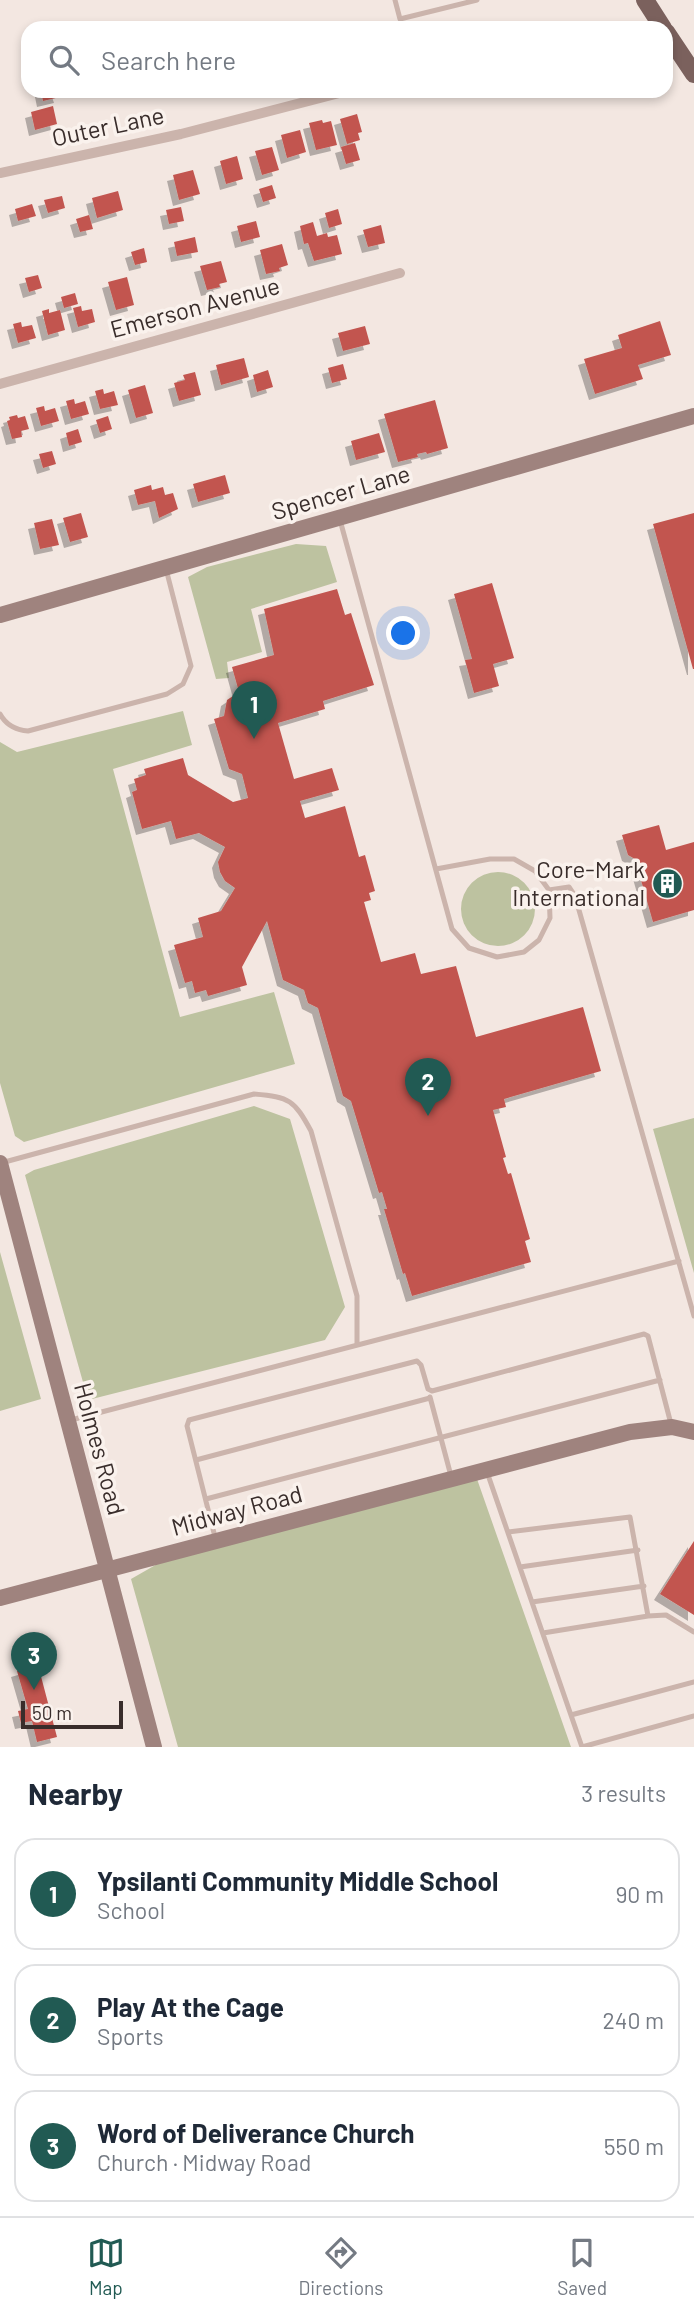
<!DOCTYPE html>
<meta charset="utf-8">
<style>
:root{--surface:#fff;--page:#f2f2f3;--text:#1f2937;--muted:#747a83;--line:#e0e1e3;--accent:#215a53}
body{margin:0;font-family:Barlow,sans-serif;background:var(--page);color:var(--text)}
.scale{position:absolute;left:21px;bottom:18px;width:102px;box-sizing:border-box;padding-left:7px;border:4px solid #392d2b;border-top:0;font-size:19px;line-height:24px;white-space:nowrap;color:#392d2b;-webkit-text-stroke:5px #faf2ed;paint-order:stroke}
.you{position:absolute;left:404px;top:634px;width:24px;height:24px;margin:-18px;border:5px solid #fff;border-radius:50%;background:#1a73e8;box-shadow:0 0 0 10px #1a73e833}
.badge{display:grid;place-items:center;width:46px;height:46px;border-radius:50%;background:var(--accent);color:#fff;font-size:23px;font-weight:700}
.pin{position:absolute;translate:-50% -58px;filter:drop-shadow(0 2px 4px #0008)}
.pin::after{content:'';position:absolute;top:37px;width:24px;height:21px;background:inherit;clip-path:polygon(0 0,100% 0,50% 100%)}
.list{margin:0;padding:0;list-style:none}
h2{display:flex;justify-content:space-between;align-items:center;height:91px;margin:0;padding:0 28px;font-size:30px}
h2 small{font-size:23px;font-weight:400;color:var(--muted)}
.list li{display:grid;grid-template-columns:46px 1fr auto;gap:21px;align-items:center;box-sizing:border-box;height:112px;margin:0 14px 14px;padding:0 14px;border:2px solid var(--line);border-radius:21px}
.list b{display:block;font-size:26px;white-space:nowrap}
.list p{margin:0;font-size:23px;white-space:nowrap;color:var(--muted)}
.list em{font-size:23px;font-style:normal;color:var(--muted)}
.icon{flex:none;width:38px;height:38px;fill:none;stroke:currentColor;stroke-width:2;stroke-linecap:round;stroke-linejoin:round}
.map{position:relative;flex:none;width:694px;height:1747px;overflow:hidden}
.search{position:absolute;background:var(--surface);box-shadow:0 4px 10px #0003;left:21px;right:21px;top:21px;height:77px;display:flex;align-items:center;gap:18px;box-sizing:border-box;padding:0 24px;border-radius:21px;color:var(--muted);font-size:26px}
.sheet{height:469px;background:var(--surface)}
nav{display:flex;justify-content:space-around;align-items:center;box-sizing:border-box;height:98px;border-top:2px solid var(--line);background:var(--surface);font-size:19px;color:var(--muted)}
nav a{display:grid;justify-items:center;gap:4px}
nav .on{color:var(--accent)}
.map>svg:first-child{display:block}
</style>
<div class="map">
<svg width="694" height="1747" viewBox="0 0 694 1747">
<defs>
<filter id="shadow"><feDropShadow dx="-6" dy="6" stdDeviation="0" flood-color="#0004"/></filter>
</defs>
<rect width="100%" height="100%" fill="#f3e7e1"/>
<path fill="#bdc2a0" d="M296,544L326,546L337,582L251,609L262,652L227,662L229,678L216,679L188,577L207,567Z
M183,711L192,745L113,769L180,1017L274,992L295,1064L24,1142L15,1136L0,1083V742L17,752Z
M461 909a37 37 0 1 1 74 0a37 37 0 1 1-74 0Z
M254,1106L290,1119L345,1307L325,1340L88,1400L25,1175L34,1170Z
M694,1118V1273L653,1129Z
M0,1252L41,1399L0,1411Z
M477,1479L571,1747H178L131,1579L159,1563Z"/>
<path fill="#c2554f" filter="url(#shadow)" d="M41,91H58L60,97L43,101Z
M53,106L57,124L35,130L31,112Z
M357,114L362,132L358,133L360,140L347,144L340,119Z
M322,120L323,123L331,121L337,145L316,150L309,123Z
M300,130L306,152L287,158L281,135Z
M355,143L360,160L346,164L341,147Z
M272,147L279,170L262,175L255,151Z
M237,156L243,179L226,184L220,161Z
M193,170L200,194L179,200L173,175Z
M272,185L276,198L263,202L259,189Z
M118,191L123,210L97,218L92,198Z
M62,196L65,208L48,213L44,200Z
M32,204L36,216L18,221L15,209Z
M181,207L184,221L169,224L166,210Z
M338,209L342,224L329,228L325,213Z
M89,215L93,229L80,232L76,219Z
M256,221L260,237L241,242L237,226Z
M313,222L317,236L327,233L328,237L337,235L342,254L314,261L308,243L304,244L300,226Z
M381,225L385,243L368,247L363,230Z
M195,237L198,252L177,256L174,242Z
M282,244L288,265L279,268L280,271L266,274L260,250Z
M144,248L147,262L135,265L131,252Z
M221,261L227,282L219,284L220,287L207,290L200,266Z
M38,275L42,288L29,292L25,278Z
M127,277L134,305L116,310L108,282Z
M75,293L78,304L64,308L61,297Z
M81,306L82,311L92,309L95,322L78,327L73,308Z
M49,309V313L60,310L65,330L48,335L42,311Z
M660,321L671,355L638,365L643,379L595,394L584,359L622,348L618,335Z
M21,322L22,327L32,325L36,338L18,343L13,324Z
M365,326L370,344L343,351L338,333Z
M244,358L249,377L221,385L216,365Z
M343,364L347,379L332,383L328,368Z
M268,370L273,387L257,392L253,375Z
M195,372L201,395L179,401L174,383L185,380L183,375Z
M145,385L153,413L136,418L128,390Z
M103,389L104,394L114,391L118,405L100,409L95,391Z
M74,399L75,404L85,401L89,414L71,419L66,401Z
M435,400L448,448L427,454L426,452L417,454L418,457L398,462L384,414Z
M44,406L45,411L55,408L59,421L41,426L36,408Z
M17,415L18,418L25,416L29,429L21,431L22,437L12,439L7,421L10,420L9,417Z
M108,416L112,429L100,433L96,420Z
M78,429L82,442L69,446L66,433Z
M379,433L385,452L356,460L351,441Z
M52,451L56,464L43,468L39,454Z
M225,475L230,493L198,502L193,484Z
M151,485L152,490L163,487L165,495L173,493L178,509L159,518L155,501L138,505L134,490Z
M81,513L88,537L70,542L63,518Z
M694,513V669H693L653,524Z
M52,519L59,545L40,549L34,523Z
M492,583L514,658L493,664L499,686L474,693L465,660L472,659L454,594Z
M337,589L345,615L351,613L374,685L323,701L325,709L278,723L294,779L332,768L339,790L300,801L305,818L345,806L359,857L365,855L375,891L369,893L371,900L364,902L381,962L415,953L421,974L456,966L476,1037L583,1007L601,1071L504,1099L506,1107L493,1110L506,1157L503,1158L508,1174L511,1173L530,1239L525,1241L531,1262L412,1296L405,1273L403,1274L384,1209H387L382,1192L379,1193L351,1101L343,1096L318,1008L308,1003L304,990L283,980L267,921L242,967L247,985L208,996L206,990L195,993L192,981L185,983L174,945L203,937L198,918L221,911L235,888L225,881L220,872L218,862L225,847L199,833L176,839L171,821L142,829L132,792L137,790L134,779L146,775L144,769L183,758L188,775L233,802L248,798L242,774L229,769L214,719L224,716L227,700L239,692L232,667L274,655L264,609Z
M659,825L666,850L694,842V910L653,922L635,859L628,855L622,835Z
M694,1541V1615L660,1594Z
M38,1665L57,1737L37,1742L32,1721L21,1723L18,1711L28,1709L17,1671Z"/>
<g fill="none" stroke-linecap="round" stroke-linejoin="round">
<path stroke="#cbb4ac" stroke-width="5" d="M395,0L400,19L477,0
M340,520L452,929L469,948L497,957L524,952L539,940L550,918L549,890L535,871L514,859H490L436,869
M0,714C6,725 16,730 28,731L167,694L183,684L191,666L166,569
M549,890L569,887L575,896L694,1316
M1,1163L254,1094C290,1097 294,1100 311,1131L357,1296V1345
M430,1397L451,1476
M71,1420L679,1261
M196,1460L430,1398
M487,1472L582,1747L694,1716
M206,1499L660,1380
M508,1532L630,1517L648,1616
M215,1537L187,1426L189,1420L417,1361L421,1365L428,1389L432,1391L644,1334L648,1336L671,1424
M520,1567L638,1550
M532,1602L644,1586
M543,1633L648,1616L666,1615L694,1632
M571,1715L694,1682"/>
<path stroke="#cbb4ac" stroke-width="10" d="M0,173L181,134L347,91
M0,384L400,273"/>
<path stroke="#9f837e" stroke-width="16" d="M0,615L694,416
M0,1163L154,1747
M0,1598L630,1432L672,1427L694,1432"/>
<path stroke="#7b615d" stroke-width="18" d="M645,0L663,28
M666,32L694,74"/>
</g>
<defs>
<symbol id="building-disc" viewBox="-11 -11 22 22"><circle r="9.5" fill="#215a53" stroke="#faf2ed"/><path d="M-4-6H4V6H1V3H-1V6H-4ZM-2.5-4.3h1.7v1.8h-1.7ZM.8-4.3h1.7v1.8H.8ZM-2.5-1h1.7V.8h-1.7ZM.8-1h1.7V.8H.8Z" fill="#fff"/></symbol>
</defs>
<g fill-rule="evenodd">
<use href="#building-disc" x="650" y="866" width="35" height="35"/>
</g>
<g text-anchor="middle" stroke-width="7" stroke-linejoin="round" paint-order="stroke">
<g font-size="24" fill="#392d2b" stroke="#faf2ed">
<text transform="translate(108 127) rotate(-12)" y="8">Outer Lane</text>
<text transform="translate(195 308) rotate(-15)" y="8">Emerson Avenue</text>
<text transform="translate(341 493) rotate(-16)" y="8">Spencer Lane</text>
<text transform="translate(99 1449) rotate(75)" y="8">Holmes Road</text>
<text transform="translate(237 1511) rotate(-15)" y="8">Midway Road</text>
</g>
<g font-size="24" fill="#392d2b" stroke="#faf2ed" text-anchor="end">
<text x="645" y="878">Core-Mark<tspan x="645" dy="28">International</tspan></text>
</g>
</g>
</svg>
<div class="scale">50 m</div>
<div class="you"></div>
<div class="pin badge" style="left:254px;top:739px">1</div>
<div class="pin badge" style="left:428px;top:1116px">2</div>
<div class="pin badge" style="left:34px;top:1690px">3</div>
<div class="search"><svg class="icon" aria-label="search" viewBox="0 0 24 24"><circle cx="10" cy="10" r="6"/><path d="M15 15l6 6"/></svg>Search here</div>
</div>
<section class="sheet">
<h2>Nearby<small>3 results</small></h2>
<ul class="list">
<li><span class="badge">1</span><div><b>Ypsilanti Community Middle School</b><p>School</p></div><em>90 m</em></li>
<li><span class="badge">2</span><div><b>Play At the Cage</b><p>Sports</p></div><em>240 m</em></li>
<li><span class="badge">3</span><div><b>Word of Deliverance Church</b><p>Church · Midway Road</p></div><em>550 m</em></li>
</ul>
</section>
<nav>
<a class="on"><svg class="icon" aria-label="map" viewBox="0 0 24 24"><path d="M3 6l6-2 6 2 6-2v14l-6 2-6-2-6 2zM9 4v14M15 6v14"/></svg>Map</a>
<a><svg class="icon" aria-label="directions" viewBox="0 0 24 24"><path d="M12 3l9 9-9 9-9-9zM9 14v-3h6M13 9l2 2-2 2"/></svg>Directions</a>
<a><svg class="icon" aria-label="saved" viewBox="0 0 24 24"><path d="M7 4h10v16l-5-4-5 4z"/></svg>Saved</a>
</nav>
